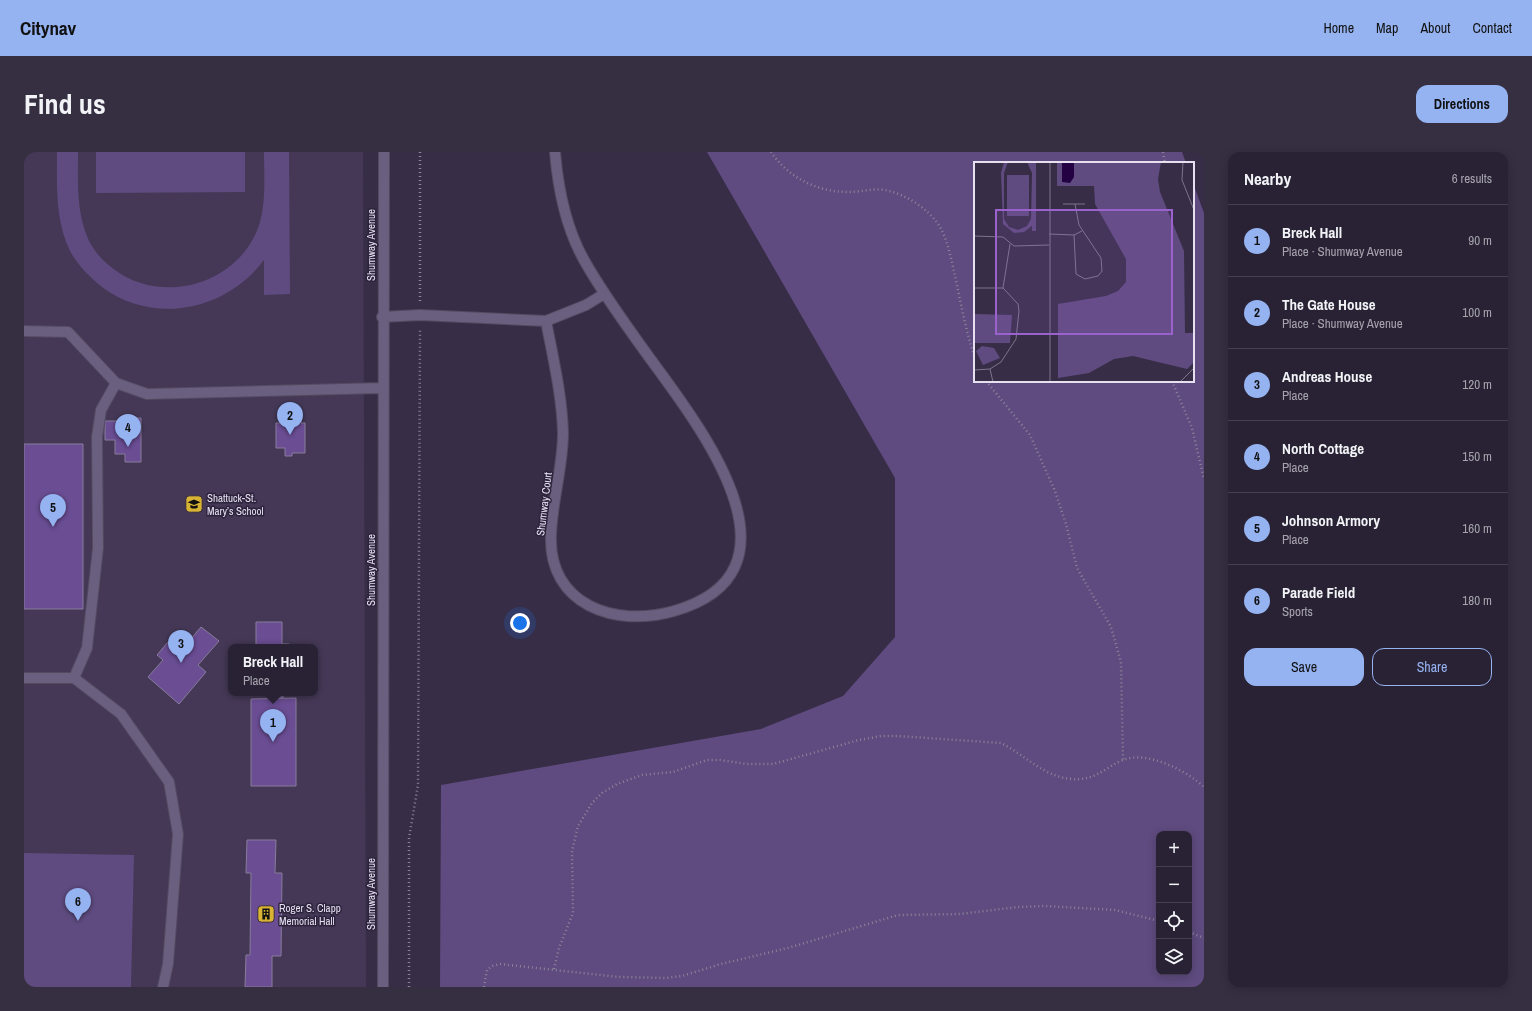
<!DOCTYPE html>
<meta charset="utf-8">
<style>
:root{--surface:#292235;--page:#352f41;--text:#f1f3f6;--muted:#a5a4ad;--line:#453f50;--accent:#95b2f1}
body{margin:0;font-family:"Archivo Narrow",sans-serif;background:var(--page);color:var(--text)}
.controls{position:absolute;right:12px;bottom:12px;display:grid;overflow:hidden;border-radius:8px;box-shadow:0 2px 10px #0003}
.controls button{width:36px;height:36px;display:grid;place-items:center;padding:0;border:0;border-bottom:1px solid var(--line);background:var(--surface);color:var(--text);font:20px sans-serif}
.you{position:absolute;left:496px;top:471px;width:14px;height:14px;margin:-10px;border:3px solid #fff;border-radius:50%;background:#1a73e8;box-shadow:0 0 0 6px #1a73e833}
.badge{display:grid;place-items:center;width:26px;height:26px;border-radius:50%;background:var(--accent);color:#111;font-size:13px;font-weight:700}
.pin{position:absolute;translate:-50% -33px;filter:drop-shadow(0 1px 2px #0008)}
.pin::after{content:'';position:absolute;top:21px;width:14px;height:12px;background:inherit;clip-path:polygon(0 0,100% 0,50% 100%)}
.popup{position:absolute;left:204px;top:492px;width:90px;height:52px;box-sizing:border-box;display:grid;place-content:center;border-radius:8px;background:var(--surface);filter:drop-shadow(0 1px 3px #0005);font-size:13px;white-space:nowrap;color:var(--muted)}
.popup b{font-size:15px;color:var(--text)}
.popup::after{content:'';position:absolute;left:50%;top:100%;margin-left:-8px;border:8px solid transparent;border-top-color:var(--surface)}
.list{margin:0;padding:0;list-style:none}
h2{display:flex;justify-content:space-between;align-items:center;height:52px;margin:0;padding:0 16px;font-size:17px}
h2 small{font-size:13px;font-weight:400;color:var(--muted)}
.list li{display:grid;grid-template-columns:26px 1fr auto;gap:12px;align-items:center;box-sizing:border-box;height:72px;padding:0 16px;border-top:1px solid var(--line)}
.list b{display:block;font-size:15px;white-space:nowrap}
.list p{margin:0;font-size:13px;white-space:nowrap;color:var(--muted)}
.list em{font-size:13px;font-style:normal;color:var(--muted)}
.actions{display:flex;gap:8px;padding:12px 16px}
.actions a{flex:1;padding:9px 0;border:1px solid var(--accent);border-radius:12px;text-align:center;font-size:14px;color:var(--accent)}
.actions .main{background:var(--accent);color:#111}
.icon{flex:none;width:22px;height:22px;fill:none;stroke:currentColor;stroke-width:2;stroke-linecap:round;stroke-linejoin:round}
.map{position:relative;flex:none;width:1180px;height:835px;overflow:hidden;border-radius:12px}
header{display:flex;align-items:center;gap:24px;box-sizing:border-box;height:56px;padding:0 20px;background:var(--accent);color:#111}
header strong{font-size:19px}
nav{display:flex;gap:22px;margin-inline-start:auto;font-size:14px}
.intro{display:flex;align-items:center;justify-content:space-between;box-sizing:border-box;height:96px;padding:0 24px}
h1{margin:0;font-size:28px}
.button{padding:10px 18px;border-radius:12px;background:var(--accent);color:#111;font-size:14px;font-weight:700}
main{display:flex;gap:24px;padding:0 24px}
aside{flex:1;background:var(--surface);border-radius:12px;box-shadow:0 2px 10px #0003}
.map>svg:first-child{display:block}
</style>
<header>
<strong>Citynav</strong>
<nav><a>Home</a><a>Map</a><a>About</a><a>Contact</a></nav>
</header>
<div class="intro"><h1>Find us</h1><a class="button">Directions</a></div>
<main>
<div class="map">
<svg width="1180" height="835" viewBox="0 0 1180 835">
<rect width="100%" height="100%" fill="#372d47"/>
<path fill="#443856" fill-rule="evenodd" d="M0,0H339L342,835H0ZM207,495H291V541H207Z"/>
<path fill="#5f4b7f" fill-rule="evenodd" d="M33,0H54C54,30 52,61 65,89C72,102 80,110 91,118C137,152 208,134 232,81C243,56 240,26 240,0H265L266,142L240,143V108C203,158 130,174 78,135C65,124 54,114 46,99C31,68 33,34 33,0Z
M72,0H221V40L72,41Z
M683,0H1158L1162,11H951V229H1169V31L1180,61V835H416L417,633L737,577L819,544L871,485V326ZM1135,682H1165V820H1135Z
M0,701L110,703L107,835H0Z"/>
<path fill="#6a4d93" stroke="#877d9a" d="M100,266H117V310H101V302H91V288H81V269H100Z
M256,266H277V271H281V301H268V304H261V296H252V271H256Z
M0,292H59V457H0Z
M232,470H258V492H265V495H232Z
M177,475L195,489L174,513L182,520L155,552L124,525L139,508L133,503L144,490L151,495L160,484L166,488Z
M243,541H259V546H243Z
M272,546V634H227V547Z
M223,688H252L251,721H258L257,804H248V835H221L222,803H226L227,721H222Z"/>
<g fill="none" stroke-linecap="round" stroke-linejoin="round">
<defs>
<path id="minor" d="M358,165L396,163L522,169L562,153L580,142
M522,169C529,206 538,243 539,281C539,315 528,349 527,383C524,453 591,476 650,459C790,419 674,272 625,205C602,173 579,142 560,108C542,76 534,36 531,0
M0,179L44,180L92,231L123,242L358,236
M0,526H50L97,562L145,630L154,682L144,812L139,835
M50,526L63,496L74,396L73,285L77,258L92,231
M359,835L360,0"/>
</defs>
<use href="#minor" stroke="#534a62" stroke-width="12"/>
<path stroke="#8c8499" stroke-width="2.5" stroke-dasharray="1 3" stroke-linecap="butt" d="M747,0C765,26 793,40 825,40C837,40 849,36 861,38C881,42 902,55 914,72C924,87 927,107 931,124C937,152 942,179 951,207
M1139,0L1141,11
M396,149V0
M962,229L1006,283L1031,339L1042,372L1053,416L1087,475L1097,510L1099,608
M1148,229L1168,276L1180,327
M1165,780L1180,786
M530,817L535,796L549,761L548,699L554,674L568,651L578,641L593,632L618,623L649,620L683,608H696L723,612H749L835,588L857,584H873L977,591C1001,603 1020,625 1048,627C1071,629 1080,616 1099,608C1123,598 1163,619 1180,635
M385,835V686L394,633L396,178
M460,835L463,818L468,814L476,812L595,825L642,826L658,824L697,812L764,796L874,763L936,762L994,755L1021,754L1091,758L1135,769"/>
<use href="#minor" stroke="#6a5f7e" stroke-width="10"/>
</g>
<defs>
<symbol id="school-square" viewBox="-11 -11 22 22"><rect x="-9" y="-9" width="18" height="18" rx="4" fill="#d9b334" stroke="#2d233c"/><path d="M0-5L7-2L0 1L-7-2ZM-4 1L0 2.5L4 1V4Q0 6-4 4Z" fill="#111"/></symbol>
<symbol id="building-square" viewBox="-11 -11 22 22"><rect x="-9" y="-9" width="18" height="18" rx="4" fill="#d9b334" stroke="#2d233c"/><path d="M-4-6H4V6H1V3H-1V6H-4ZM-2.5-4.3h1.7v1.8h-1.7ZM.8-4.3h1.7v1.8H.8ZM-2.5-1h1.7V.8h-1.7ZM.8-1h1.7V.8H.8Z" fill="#111"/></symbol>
</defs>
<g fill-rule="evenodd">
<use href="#school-square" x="160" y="342" width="20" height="20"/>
<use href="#building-square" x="232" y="752" width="20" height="20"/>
</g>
<g text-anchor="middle" stroke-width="3" stroke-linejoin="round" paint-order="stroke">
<g font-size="11" fill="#e6e0f1" stroke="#2d233c">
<text transform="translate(347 93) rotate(-90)" y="4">Shumway Avenue</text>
<text transform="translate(520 352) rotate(-83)" y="4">Shumway Court</text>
<text transform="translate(347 418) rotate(-90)" y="4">Shumway Avenue</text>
<text transform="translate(347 742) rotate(-90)" y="4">Shumway Avenue</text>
</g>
<g font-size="11" fill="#e6e0f1" stroke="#2d233c" text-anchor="start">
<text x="183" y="350">Shattuck-St.<tspan x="183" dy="13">Mary’s School</tspan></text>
<text x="255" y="760">Roger S. Clapp<tspan x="255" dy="13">Memorial Hall</tspan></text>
</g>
</g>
<g transform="translate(950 10)">
<rect width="220" height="220" fill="#372d47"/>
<path d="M30,0H34L30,11V57L35,65L44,68L53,64L57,57L58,11L53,0H62V69H58V64L50,70L40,71L29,62L27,11ZM83,0H187L184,17L186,30L210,89L211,171H220V200L213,207L159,194L140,197L115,211L84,216V142L132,134L144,129L152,120V97L121,42L120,24H83ZM33,13H55V54H33ZM0,152L38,153L36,181H0ZM8,184L20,186L26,196L9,203L2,189Z" fill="#5f4b7f"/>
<path d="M88,0H100V15L96,21L88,20Z" fill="#230142"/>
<path fill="none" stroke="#7d758b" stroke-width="1" d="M76,0V220M209,0L208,18L220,48M89,42H111M75,72L100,73L108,69M100,73L102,112L111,117L124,114L128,109L127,96L105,63L101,42M0,74L29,75L40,84L75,83M0,126H29L44,142L45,149L42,177L27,200L16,207L0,208M29,126L36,82M16,207L19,220M206,220L220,206"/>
<path fill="#9b62ce" fill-opacity="0.15" stroke="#9b62ce" stroke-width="2" d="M22,48H198V172H22Z"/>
<rect width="220" height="220" fill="none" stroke="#e6e0f1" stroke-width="2"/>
</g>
</svg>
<div class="controls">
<button>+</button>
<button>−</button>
<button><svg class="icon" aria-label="locate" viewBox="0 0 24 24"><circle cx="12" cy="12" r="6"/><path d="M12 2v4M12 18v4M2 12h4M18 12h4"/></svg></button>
<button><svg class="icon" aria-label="layers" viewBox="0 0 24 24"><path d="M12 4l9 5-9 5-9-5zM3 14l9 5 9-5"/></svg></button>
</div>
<div class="you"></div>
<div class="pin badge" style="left:249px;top:590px">1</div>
<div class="popup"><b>Breck Hall</b>Place</div>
<div class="pin badge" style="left:266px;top:283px">2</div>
<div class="pin badge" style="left:157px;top:511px">3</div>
<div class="pin badge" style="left:104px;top:295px">4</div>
<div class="pin badge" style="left:29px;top:375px">5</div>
<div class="pin badge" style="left:54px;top:769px">6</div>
</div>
<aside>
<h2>Nearby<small>6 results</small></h2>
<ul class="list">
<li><span class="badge">1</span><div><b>Breck Hall</b><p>Place · Shumway Avenue</p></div><em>90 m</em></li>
<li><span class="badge">2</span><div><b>The Gate House</b><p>Place · Shumway Avenue</p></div><em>100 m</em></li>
<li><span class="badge">3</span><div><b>Andreas House</b><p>Place</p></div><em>120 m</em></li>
<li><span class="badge">4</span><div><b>North Cottage</b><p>Place</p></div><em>150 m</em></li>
<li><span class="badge">5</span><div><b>Johnson Armory</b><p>Place</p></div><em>160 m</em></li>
<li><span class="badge">6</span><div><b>Parade Field</b><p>Sports</p></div><em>180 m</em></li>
</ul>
<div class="actions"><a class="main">Save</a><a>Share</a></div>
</aside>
</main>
